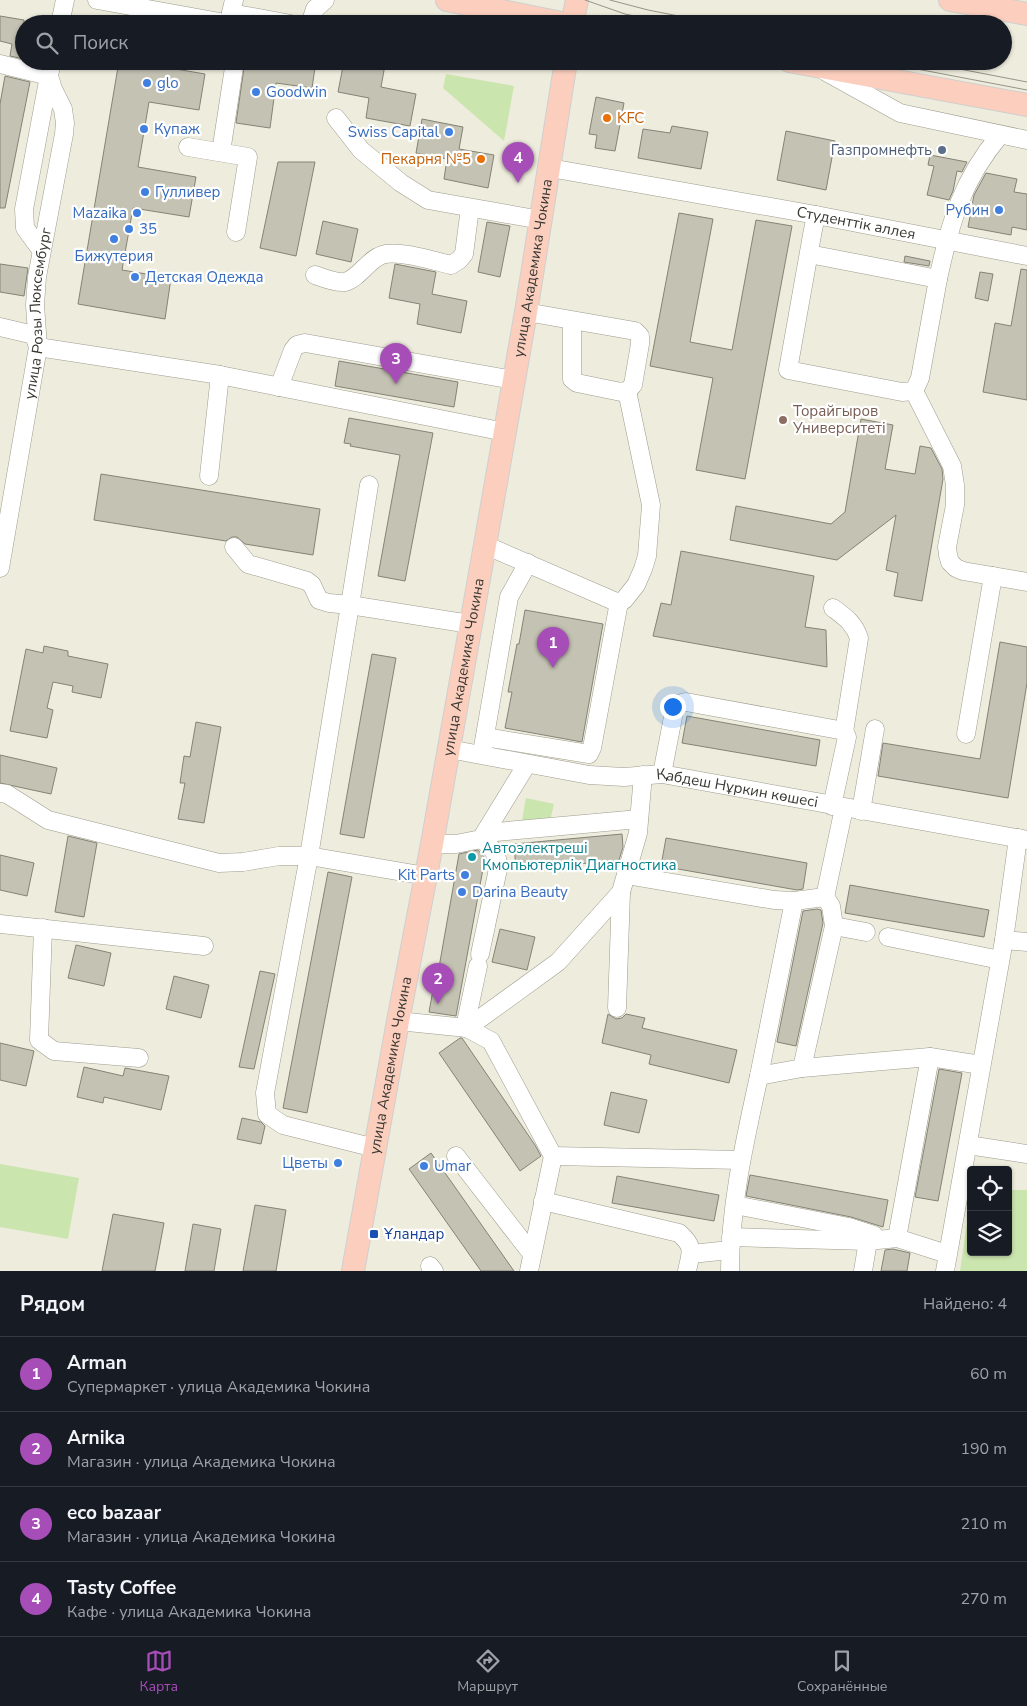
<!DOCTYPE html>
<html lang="ru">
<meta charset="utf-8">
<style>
:root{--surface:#171b24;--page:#20242c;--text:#f1f3f6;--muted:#9ea1a6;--line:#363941;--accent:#a74db8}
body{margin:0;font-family:"Nunito Sans",sans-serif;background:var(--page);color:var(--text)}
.controls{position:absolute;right:15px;bottom:15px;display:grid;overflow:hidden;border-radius:5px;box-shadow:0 1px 4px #0004}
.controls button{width:45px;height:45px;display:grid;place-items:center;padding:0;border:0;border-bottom:1px solid var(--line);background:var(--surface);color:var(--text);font:25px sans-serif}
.you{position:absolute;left:672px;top:706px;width:18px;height:18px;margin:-12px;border:4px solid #fff;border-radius:50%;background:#1a73e8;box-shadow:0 0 0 8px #1a73e833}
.badge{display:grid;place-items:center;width:32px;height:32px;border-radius:50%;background:var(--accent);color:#fff;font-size:16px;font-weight:700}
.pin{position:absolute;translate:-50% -41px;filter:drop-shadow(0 1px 2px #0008)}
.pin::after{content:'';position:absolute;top:26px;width:18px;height:15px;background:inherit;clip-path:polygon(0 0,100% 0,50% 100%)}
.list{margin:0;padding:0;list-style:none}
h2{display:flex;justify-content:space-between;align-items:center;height:65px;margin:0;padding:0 20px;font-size:21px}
h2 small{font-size:16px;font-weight:400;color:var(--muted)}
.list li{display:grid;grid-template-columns:32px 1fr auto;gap:15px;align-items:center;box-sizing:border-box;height:75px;padding:0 20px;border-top:1px solid var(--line)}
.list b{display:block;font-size:19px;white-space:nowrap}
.list p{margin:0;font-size:16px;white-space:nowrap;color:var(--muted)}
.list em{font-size:16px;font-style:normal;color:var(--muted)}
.icon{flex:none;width:28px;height:28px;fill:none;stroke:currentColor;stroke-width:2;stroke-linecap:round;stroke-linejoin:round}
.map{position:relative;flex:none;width:1027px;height:1271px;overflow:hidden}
.search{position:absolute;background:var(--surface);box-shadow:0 1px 4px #0004;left:15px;right:15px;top:15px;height:55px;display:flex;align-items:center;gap:12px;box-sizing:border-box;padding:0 18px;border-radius:28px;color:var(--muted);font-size:19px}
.sheet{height:365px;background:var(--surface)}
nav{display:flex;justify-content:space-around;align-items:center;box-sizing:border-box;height:70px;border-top:1px solid var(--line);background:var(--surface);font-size:14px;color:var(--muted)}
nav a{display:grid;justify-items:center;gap:2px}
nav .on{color:var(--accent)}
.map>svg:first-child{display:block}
</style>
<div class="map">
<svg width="1027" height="1271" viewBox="0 0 1027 1271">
<rect width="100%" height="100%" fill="#eeecdc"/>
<path fill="#cbe5af" d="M446,74L514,86L504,141L443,88Z
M526,798L554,804L549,825L522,820Z
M0,1164L79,1178L68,1239L0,1227Z
M1008,1190H1027V1271H960L971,1196V1252H1008Z"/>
<path fill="#c4c2b3" stroke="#858375" d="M0,16L24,20V59L10,56L12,44L0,41Z
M119,61H129L205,74L199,110L149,102L138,167L196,177L189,217L133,208L122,270L171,278L165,319L78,304Z
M245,61H316L312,88L276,83L270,128L236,123Z
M344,61H364L385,65L381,87L416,94L410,126L366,118L369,98L338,92Z
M5,76L30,82L5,208H0V104Z
M596,97L624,103L615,151L595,148L597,135L589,134Z
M422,119L463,127L459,149L494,155L488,188L444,179L447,159L416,153Z
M672,126L708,132L701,169L638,158L643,129L670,133Z
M786,131L835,141L826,190L777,180Z
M930,155L967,162L962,172L957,171L953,191L949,200L927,195L934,166L928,165Z
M278,162H315L296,256L260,248Z
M986,173L1017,179L1014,192L1027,194V230L1012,227L1011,235L968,227L974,195Z
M679,213L713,219L690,342L732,350L756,220L792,226L745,479L696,470L713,378L650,366Z
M323,221L358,229L351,262L316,254Z
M487,222L510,226L500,277L478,272Z
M905,256L930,261L929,266L904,262Z
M0,264L28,268L24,296L0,292Z
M395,264L436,272L432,294L467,301L461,333L417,324L420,304L389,298Z
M1021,269L1027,270V400L983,392L995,323L1011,326Z
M980,272L993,274L988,301L975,298Z
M339,361L458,382L454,407L335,386Z
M349,418L433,433L405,581L378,576L400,455L350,446L351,444L344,443Z
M861,419L893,425L885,469L915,474L920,446L931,448L942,469L943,479L922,601L894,596L898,573L886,570L896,515L837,560L730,540L736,506L831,524L845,512Z
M101,474L320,509L313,555L245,544L237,537H232L226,541L94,520Z
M681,551L814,576L805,627L826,630L827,667L653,636L661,603L671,605Z
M525,610L603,624L582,742L505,728L512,692H508L517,644H519Z
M1000,642L1027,647V683L1008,798L878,776L883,743L980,759Z
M44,646L68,651V656L108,664L101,698L72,692L73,686L53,682L47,708L53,710L47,738L10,731L26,649L43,653Z
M372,654L396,658L364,838L340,834Z
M687,716L820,740L816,766L682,743Z
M196,722L221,727L204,823L178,819L185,783H180L184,756L190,757Z
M0,755L57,768L51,794L0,783Z
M622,834L623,847L619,860L516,870L514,844Z
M68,836L97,843L84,917L55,912Z
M666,838L807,863L803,889L797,890L661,866Z
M478,850L485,858L456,1016L429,1012L433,990H435L459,854Z
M0,855L34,863L27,896L0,890Z
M328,872L352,877L307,1113L283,1108Z
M850,885L989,910L984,937L845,913Z
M817,909L821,910L823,923L796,1046L777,1042L803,911Z
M500,929L535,937L527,970L492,962Z
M76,945L111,953L104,986L68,978Z
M260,971L275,974L254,1069L239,1067Z
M174,976L209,985L201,1018L166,1009Z
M608,1014L616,1019L622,1018L626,1014L645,1018L642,1028L737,1050L729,1083L649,1064L651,1055L602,1043Z
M460,1038H462L535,1145L541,1156L520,1171L439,1053Z
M0,1043L34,1051L26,1086L0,1080Z
M84,1067L123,1076L125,1068L169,1076L161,1110L104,1097L103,1103L77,1097Z
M939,1069L962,1073L938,1201L915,1197Z
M611,1092L647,1100L639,1133L604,1125Z
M242,1118L261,1122L265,1126L261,1144L237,1139Z
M431,1153L514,1271H481L409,1169Z
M750,1175L888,1200L883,1227L851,1217L746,1196Z
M617,1176L719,1195L714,1221L612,1203Z
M255,1205L286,1210L276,1271H243Z
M113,1214L164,1223L155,1271H102Z
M193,1224L221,1229L214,1271H185Z
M893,1249L910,1253L907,1271H881L885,1250Z"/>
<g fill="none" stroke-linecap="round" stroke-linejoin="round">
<defs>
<g id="minor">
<path d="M97,0L231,24V13L234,0"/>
<path d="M231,13L291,24"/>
<path d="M60,24L65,0"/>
<path d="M310,24L315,9L325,0"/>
<path d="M0,64L49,76L24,209L25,228L41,250"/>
<path d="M826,72L900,113L1027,140"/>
<path d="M336,118L361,150L401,183L428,200L541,220"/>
<path d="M188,147L248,157L236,232"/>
<path d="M221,152L235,61"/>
<path id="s1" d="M550,168L816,215L1027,256"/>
<path d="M809,254L938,279L920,378L914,391L902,392L788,370L812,235L816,215"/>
<path d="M315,275C323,278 336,283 345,282C358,279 369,259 382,255C397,249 434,261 451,265L459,260L464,254L470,208"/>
<path d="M938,279C950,223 962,180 1000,135"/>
<path d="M526,312L635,331L640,336V344L633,385L627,391L621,392L577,383L572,379V320"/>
<path d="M0,327L34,335L38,347L220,375L505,432"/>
<path d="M279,387L293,350L297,345L305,343L514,380"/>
<path d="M914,391L952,466L955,485V505L947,547L948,555L950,562L956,568L963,571L1027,582"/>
<path d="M209,476L220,375"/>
<path d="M369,485L350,605L470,624"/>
<path d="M485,545L614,601L619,602L624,600L636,585L643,569L647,556L651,505L627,391"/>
<path d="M234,547L248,564L307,581L312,585L319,600L329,603L350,605L309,856L265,1093L267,1114L283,1125L375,1148"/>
<path id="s2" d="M0,568L38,347L35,305L37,277L64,134L65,123L63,109L53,89L49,76L52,61"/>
<path d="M833,608C845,617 854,623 859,638L844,732"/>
<path d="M966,734L993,576"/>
<path d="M485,737L589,754L592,748L619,602"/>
<path d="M483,747L509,597L528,563"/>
<path id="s3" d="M449,749L589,775L624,777L662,774L1027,840"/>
<path d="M662,774L674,712L678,704L686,702L839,730L844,732L847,737L832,806"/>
<path d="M0,793L7,794L48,820L219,863L243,862L279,856H309L426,876"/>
<path d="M861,811L875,729"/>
<path d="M485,833L639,819"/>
<path d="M432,844H456L481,839L527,764"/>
<path d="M626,875L774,900L794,901L825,897L844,808"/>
<path d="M0,924L204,946"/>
<path d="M834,926L866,932"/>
<path d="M43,928L39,1040L54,1051L139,1058"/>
<path d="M888,937L1000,960"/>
<path d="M1004,940L1027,942"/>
<path d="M480,954L498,869C499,855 492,847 481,839"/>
<path d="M478,966L465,1027L491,1041L553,1156L529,1271"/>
<path d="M617,1008L621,892"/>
<path d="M398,1021L467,1028L558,962L621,892L638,833L643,775"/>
<path d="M802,1068L930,1057L981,1065"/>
<path d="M759,1076L794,901"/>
<path d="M968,1145L1027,1154"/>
<path d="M456,1156L532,1254"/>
<path d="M553,1156L741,1160"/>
<path d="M543,1201L679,1233C695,1247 691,1252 687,1271"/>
<path d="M735,1205L849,1227L874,1235"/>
<path d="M731,1237L868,1241L897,1238L947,1254"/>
<path d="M897,1238L930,1057"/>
<path d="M691,1254L730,1250"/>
<path d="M430,1266L434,1271"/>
<path d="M730,1271C730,1205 745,1140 759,1076L802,1068L834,926L831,906L825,897"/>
<path d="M863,1271L868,1241"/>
<path d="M945,1271L1004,940L1018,838"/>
</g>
<g id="major">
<path d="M447,0L566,24"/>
<path d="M950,0L1027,14"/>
<path d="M572,24L577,0"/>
<path d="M789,61L1027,105"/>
<path id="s4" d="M353,1271L398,1021L432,844L485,545L526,312L566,61"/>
</g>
</defs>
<use href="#minor" stroke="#9e9c8e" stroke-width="19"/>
<use href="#major" stroke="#cfcfce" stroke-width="24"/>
<use href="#minor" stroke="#fff" stroke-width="18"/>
<use href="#major" stroke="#fbcebe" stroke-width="22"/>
<path stroke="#959489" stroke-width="1" d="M585,0L625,14L672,24
M610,0L648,10L719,24
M875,61L1027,90
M918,61L1027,82"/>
</g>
<g fill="#3f7fe0" stroke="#fff" stroke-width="2">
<circle cx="147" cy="83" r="5"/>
<circle cx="256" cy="92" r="5"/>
<circle cx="144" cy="129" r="5"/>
<circle cx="449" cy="132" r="5"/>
<circle cx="145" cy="192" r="5"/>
<circle cx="999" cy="210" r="5"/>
<circle cx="137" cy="213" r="5"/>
<circle cx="129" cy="229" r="5"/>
<circle cx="114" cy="239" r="5"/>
<circle cx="135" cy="277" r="5"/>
<circle cx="465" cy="875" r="5"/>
<circle cx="462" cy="892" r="5"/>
<circle cx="338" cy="1163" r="5"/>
<circle cx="424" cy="1166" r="5"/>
</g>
<g fill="#e8710a" stroke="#fff" stroke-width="2">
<circle cx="607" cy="118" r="5"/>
<circle cx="481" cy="159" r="5"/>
</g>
<circle fill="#5c6f8a" stroke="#fff" stroke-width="2" cx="942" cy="150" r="5"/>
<circle fill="#8d6e63" stroke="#fff" stroke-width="2" cx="783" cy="420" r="5"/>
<circle fill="#0f9aa8" stroke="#fff" stroke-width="2" cx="472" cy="857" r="5"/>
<rect fill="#1a4fb4" stroke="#fff" stroke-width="2" x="369" y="1229" width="10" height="10" rx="2.5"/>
<g text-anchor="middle" stroke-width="4.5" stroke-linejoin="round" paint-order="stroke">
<g font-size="15" fill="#366cbe" stroke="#fff" text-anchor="start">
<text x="157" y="88">glo</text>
<text x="266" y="97">Goodwin</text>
<text x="154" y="134">Купаж</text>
<text x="439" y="137" text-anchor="end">Swiss Capital</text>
<text x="155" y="197">Гулливер</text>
<text x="989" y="215" text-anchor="end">Рубин</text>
<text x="127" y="218" text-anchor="end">Mazaika</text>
<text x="139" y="234">35</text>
<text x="114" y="261" text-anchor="middle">Бижутерия</text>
<text x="145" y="282">Детская Одежда</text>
<text x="455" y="880" text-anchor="end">Kit Parts</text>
<text x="472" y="897">Darina Beauty</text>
<text x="328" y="1168" text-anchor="end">Цветы</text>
<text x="434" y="1171">Umar</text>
</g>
<g font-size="15" fill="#c56008" stroke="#fff" text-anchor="start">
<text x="617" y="123">KFC</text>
<text x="471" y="164" text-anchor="end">Пекарня №5</text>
</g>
<g font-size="15" fill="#4e5e75" stroke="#fff" text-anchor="end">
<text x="932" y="155">Газпромнефть</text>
</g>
<g font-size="15" fill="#393832" stroke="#fff">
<text dy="5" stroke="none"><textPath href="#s1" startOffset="311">Студенттік аллея</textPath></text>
<text dy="5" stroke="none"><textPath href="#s4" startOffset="1019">улица Академика Чокина</textPath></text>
<text dy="5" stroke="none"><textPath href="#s2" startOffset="258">улица Розы Люксембург</textPath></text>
<text dy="5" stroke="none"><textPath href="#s4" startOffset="614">улица Академика Чокина</textPath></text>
<text dy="5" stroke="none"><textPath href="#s3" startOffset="292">Қабдеш Нұркин көшесі</textPath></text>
<text dy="5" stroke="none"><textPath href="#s4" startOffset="209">улица Академика Чокина</textPath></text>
</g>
<g font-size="15" fill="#785e54" stroke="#fff" text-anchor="start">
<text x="793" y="416">Торайгыров<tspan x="793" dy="17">Университеті</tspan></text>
</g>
<g font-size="15" fill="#0d838f" stroke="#fff" text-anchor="start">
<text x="482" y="853">Автоэлектреші<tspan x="482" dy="17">Кмопьютерлік Диагностика</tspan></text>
</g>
<g font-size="15" fill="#164399" stroke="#fff" text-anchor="start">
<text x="384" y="1239">Ұландар</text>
</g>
</g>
</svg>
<div class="controls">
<button><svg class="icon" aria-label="locate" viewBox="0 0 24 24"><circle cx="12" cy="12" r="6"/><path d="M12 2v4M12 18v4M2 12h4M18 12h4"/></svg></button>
<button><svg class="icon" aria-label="layers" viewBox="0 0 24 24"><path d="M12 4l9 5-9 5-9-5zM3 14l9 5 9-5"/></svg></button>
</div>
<div class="you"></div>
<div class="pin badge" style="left:553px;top:668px">1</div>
<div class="pin badge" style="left:438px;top:1004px">2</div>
<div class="pin badge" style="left:396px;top:384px">3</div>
<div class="pin badge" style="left:518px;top:183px">4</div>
<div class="search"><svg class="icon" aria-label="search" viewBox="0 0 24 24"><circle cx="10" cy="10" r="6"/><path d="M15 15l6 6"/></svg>Поиск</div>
</div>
<section class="sheet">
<h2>Рядом<small>Найдено: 4</small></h2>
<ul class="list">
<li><span class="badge">1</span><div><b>Arman</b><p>Супермаркет · улица Академика Чокина</p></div><em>60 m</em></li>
<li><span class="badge">2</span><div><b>Arnika</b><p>Магазин · улица Академика Чокина</p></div><em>190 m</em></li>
<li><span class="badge">3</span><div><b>eco bazaar</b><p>Магазин · улица Академика Чокина</p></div><em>210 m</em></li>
<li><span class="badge">4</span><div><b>Tasty Coffee</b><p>Кафе · улица Академика Чокина</p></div><em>270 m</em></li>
</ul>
</section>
<nav>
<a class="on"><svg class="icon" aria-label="map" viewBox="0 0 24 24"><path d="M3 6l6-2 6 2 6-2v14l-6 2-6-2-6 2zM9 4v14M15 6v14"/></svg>Карта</a>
<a><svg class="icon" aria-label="directions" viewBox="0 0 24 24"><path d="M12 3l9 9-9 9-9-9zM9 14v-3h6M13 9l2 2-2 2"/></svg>Маршрут</a>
<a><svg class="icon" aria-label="saved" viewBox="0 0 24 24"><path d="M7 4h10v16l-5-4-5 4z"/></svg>Сохранённые</a>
</nav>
